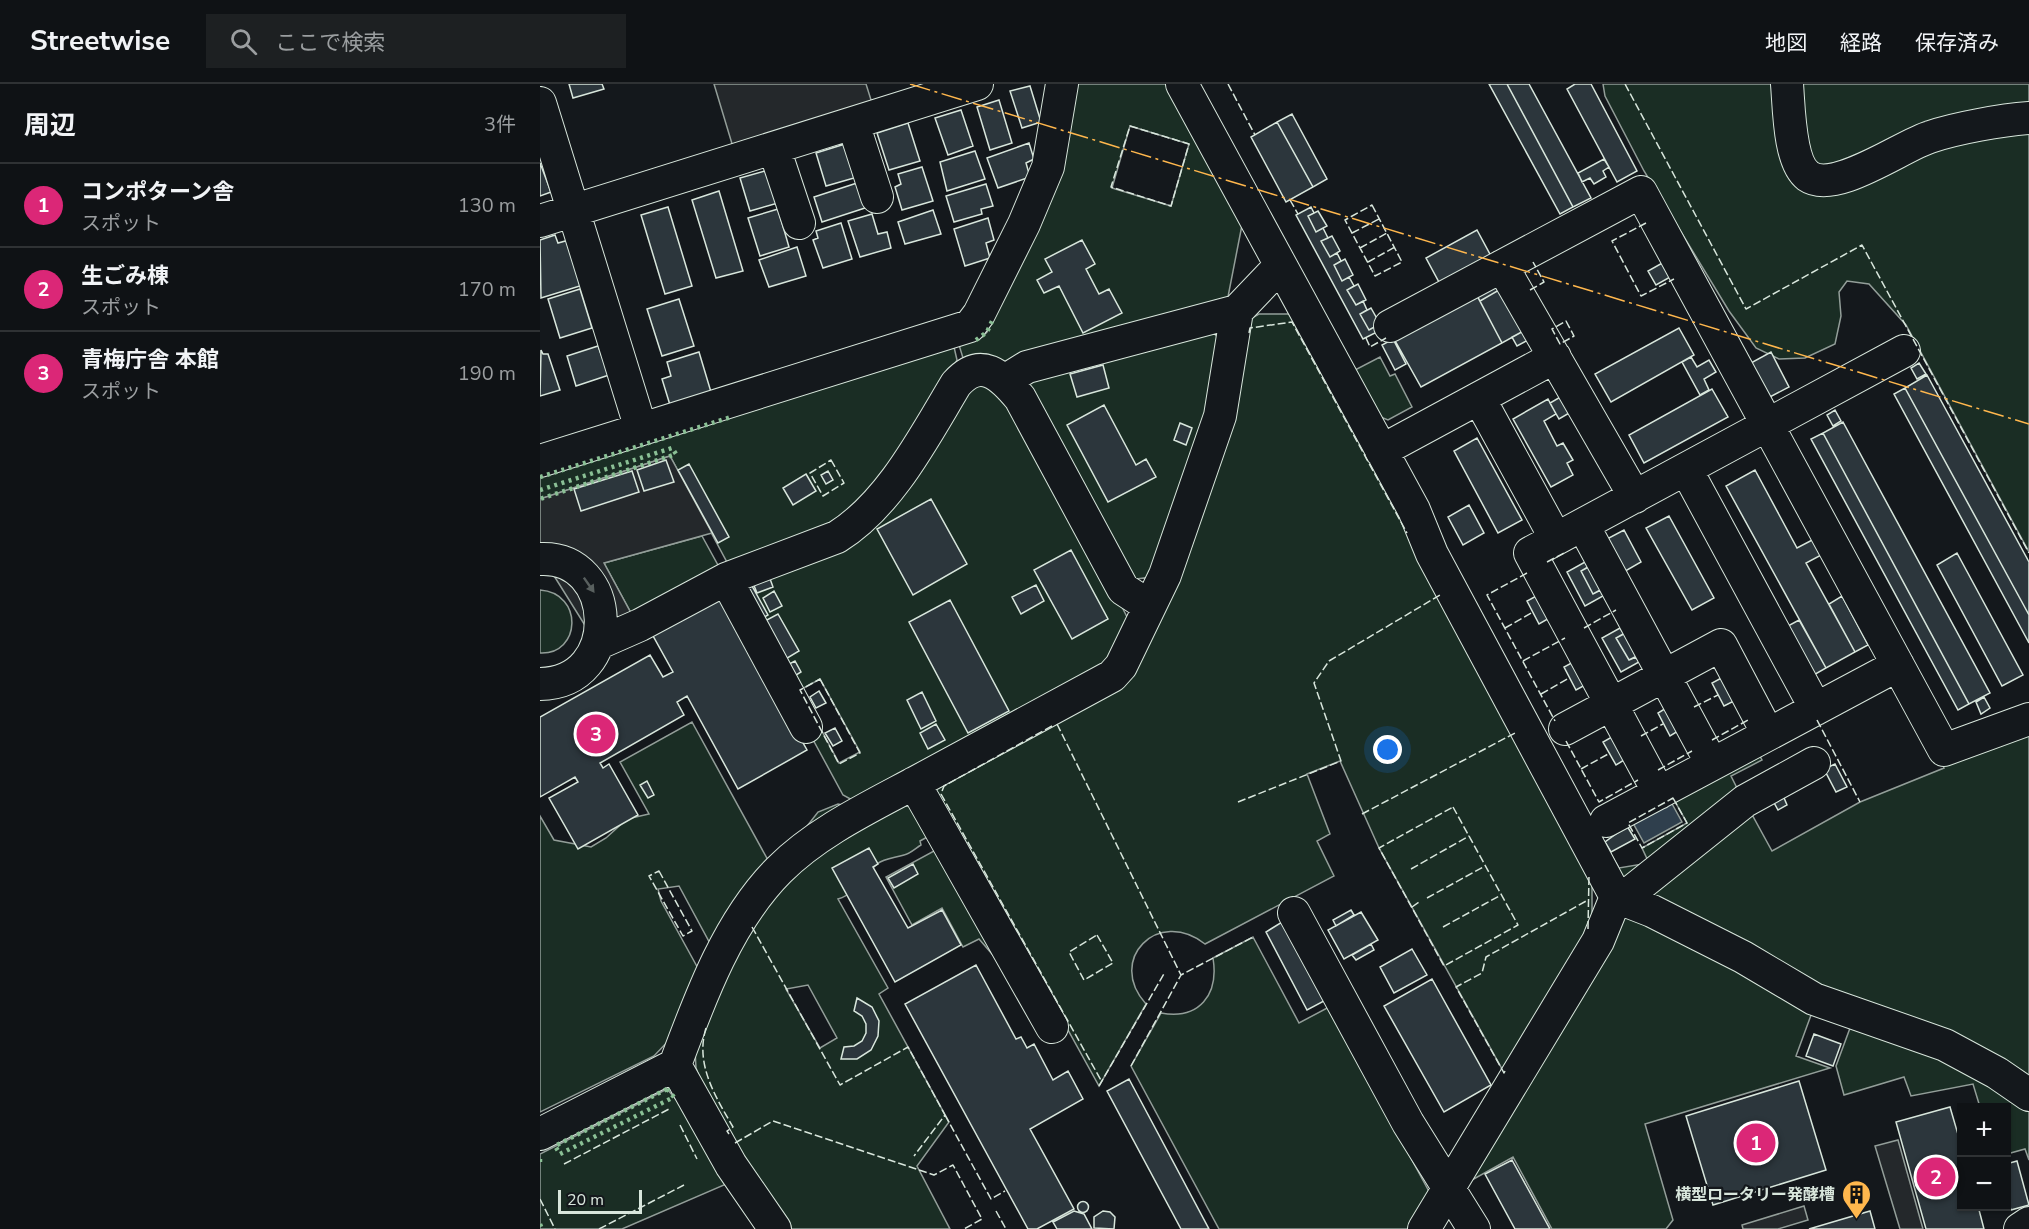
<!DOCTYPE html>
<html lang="ja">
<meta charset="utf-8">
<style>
:root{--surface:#0f1215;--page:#1d2022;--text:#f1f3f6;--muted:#9b9ea0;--line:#2f3234;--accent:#db2777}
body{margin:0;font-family:"Nunito Sans","Noto Sans JP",sans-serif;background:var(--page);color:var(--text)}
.controls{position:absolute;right:18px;bottom:18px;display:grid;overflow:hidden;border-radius:0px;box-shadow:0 2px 4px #0004}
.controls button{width:54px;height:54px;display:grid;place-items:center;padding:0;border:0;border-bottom:2px solid var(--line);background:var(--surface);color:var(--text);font:30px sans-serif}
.scale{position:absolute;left:18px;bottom:15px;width:84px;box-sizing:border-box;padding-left:6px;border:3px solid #d8e6dc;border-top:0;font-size:16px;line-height:21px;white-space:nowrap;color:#d8e6dc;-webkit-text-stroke:4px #14181c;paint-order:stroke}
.you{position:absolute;left:848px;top:666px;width:21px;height:21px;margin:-15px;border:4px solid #fff;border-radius:50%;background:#1a73e8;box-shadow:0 0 0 9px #1a73e833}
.badge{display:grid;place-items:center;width:39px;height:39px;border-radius:50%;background:var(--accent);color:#fff;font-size:20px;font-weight:700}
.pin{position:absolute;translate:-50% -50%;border:3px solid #fff;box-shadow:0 2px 6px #0006}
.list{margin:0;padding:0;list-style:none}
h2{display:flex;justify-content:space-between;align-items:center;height:78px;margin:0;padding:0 24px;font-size:26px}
h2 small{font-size:20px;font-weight:400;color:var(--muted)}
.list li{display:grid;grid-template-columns:39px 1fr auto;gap:18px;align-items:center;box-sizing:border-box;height:84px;padding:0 24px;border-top:2px solid var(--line)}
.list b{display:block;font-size:22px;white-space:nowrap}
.list p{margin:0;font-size:20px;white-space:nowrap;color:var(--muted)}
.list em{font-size:20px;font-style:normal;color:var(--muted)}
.icon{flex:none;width:33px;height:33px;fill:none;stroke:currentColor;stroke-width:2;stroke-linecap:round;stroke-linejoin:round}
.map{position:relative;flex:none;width:1489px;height:1145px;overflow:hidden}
header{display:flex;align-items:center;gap:36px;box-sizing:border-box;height:84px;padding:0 30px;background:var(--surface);border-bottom:2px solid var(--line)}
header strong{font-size:28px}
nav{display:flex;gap:33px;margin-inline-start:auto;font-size:21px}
.search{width:420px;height:54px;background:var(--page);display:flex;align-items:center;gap:15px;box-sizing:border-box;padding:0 21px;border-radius:0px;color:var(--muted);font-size:22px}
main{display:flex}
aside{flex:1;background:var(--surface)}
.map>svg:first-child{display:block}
</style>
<header>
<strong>Streetwise</strong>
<div class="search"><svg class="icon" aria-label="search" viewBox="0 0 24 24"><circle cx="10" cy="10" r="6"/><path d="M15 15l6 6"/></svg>ここで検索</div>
<nav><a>地図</a><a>経路</a><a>保存済み</a></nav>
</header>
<main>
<aside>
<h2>周辺<small>3件</small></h2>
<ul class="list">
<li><span class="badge">1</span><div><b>コンポターン舎</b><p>スポット</p></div><em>130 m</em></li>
<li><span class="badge">2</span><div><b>生ごみ棟</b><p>スポット</p></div><em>170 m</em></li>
<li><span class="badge">3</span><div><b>青梅庁舎 本館</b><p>スポット</p></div><em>190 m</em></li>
</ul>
</aside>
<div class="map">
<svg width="1489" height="1145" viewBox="0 0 1489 1145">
<rect width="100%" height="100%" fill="#14181c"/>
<path fill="#1a2d24" stroke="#939e99" stroke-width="1.5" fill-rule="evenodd" d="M537,0H626L702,141L687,218L466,279L446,270L423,274L419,261L442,253L447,248L490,161ZM590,42L649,60L631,122L572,104Z
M1063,0H1240L1252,88L1369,72L1489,40V468L1366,241L1329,200L1307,197L1299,208L1301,232L1295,260L1265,274L1239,275L1216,264L1189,227L1104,87L1065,12Z
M1255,0H1489V28L1275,86Z
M719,230H751L1052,786V850L966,992L839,764L800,677L767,690L790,750L777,757L794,792L665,860C618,823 566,876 606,920L559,1002L502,899L472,893L439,855L423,863L402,824L372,841L346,793L396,766L389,752L380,757L381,761C376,764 370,770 364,771C355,774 345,774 337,780C324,792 316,810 298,815L348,904L339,910L409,1038L377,1082L410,1145H247L210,1092L162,1000L156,984L155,966L165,933L261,750L278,728L298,720L318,724L358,721L373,723L370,719L314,717L303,711L271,652L202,502L307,459L424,307L441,301L463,308L573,505L589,537L584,559L708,236ZM280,595L320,668L299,679L260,606ZM268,901L297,954L280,964L246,905Z
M669,244L681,257L669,329L611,493L589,496L487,310L491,292Z
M414,263L417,276L392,321L343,396L294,444L188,480L130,372L0,415V393Z
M840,273L850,292L855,290L872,323L848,336L838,332L813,287Z
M162,452L179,483L91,529L64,479Z
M0,506C44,509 41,571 0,569Z
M152,638L229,778L172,863L139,802L118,805L121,817L160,888L133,952L114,972L0,1028V732L14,756L51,763L66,754L87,735L109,730L80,678Z
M1489,644V1005L1278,909L1117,821L1114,809L1210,727L1232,767L1320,718L1404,684L1400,676Z
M1217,667L1222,676L1191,692L1199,708L1097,791L1080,794L1074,789L1045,738L1056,732L1064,748L1060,751L1079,784L1109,779L1102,764L1147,739L1133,714L1088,739L1086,736Z
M1089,827L1274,923L1256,972L1290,984L1105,1040L1133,1136L1126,1145H1012L973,1073L932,1096L1082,832Z
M713,853L759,939L789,923L892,1113L872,1145H679L591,982L621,929C659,936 679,911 673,874Z
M1313,936L1381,958L1489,1018V1076L1485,1065L1467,1070L1466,1024L1440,1023L1433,1000L1371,1012L1364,993L1304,1011L1296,982Z
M127,1005L160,1043L191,1098L82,1145H0V1070Z"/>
<path fill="#24282b" stroke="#939e99" stroke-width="1.5" d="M174,0H326L332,19L193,63Z
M130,372L172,449L64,479L91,529L51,551L6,479L0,481V415Z
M1358,1056L1383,1145H1360L1335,1062Z
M1264,1122L1268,1136L1238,1145H1203L1202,1141Z"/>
<path fill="#2f3f4d" stroke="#939e99" stroke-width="1.5" d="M1131,718L1142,738L1104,759L1093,739Z"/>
<path fill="#2c363c" stroke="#d8e6dc" stroke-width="1.5" d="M29,0H62L64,5L33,14Z
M949,0H967L1033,123L1020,130Z
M967,0H989L1051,114L1033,123Z
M1035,0H1051L1097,87L1077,98L1027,5Z
M490,2L501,38L482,44L470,7Z
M459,16L472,59L450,66L437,23Z
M421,26L433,62L408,71L395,34Z
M752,30L787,95L773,103L737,38Z
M737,38L773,103L746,118L711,53Z
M368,39L380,77L349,86L337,49Z
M489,59L494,75L486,79L490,93L458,104L447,74Z
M305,60L314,94L286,102L276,69Z
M435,67L445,95L407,107L400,78Z
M1064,75L1069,83L1063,87L1066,93L1054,100L1050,94L1042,98L1038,89Z
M0,79L11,108L0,112Z
M382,83L393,117L362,126L355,103L361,100L358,90Z
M225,87L238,119L210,127L200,94Z
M317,99L325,124L282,138L274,113Z
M446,100L453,122L441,125L442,130L414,138L406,112Z
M179,107L203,187L176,194L152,116Z
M128,123L152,202L125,210L101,131Z
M771,123L774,129L768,132L776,148L783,144L788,154L781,157L790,173L797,169L801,177L794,181L802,197L809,193L814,202L807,206L816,221L823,217L827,226L820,230L829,246L836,242L839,247L823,255L756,131Z
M238,125L249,163L220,172L208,134Z
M393,126L401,150L365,160L358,138Z
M778,127L787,142L776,148L768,132Z
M332,130L338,150L347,148L351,164L320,173L308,137Z
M448,134L454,156L446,159L450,174L425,182L414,145Z
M301,139L312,175L283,184L273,156L278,154L276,147Z
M937,146L951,172L900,200L886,174Z
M15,151L18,159L29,156L43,201L1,214L0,156Z
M792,152L800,167L790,173L781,157Z
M542,156L555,180L546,185L559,210L569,205L582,229L543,249L519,202L504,209L497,196L512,188L505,175Z
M257,163L266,192L229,203L219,176Z
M805,175L813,191L802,197L794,181Z
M1124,178L1132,192L1116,201L1108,187Z
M957,196L961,205L940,217L935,208Z
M818,200L826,216L816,221L807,206Z
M964,203L987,245L962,259L940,217Z
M40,205L52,244L20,254L8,215Z
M935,208L962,259L881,303L853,253Z
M139,215L154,262L122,272L107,225Z
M831,224L840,240L829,246L820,230Z
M1139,244L1154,271L1071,318L1055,290Z
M987,245L992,254L977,262L972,253Z
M853,255L866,280L855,286L842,261Z
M58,262L69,291L36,302L27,272Z
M1,266L3,270H8L20,306L0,312Z
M159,268L171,308L130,321L122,295L131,292L127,278Z
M1231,268L1249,303L1228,314L1209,280Z
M1151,273L1157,283L1169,276L1176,288L1164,295L1169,306L1160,311L1142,278Z
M1379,279L1386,290L1377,295L1371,284Z
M563,281L569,304L537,313L530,290Z
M1387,291L1489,478V531L1365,304Z
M1365,304L1489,531V559L1354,310Z
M1172,305L1188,333L1104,379L1089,351Z
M1022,312L1031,328L1019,335L1010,319Z
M1008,315L1016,330L1004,337L1017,362L1023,359L1033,376L1027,379L1033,391L1011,403L973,335Z
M564,321L596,381L606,375L616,393L568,418L527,341Z
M1295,326L1301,337L1293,342L1287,331Z
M1303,338L1450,609L1429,620L1283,349Z
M640,339L652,344L646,361L634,356Z
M1283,349L1429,620L1418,626L1271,355Z
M937,354L982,436L958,449L914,367Z
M126,376L134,398L104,407L97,386Z
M149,380L189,453L178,459L138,386Z
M1215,386L1257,464L1276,454L1285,469L1266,479L1315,568L1286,584L1186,402Z
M92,387L99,408L41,427L34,405Z
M288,387L293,396L286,400L281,391Z
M266,390L276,407L253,421L243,404Z
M391,415L427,480L373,511L337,445Z
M929,421L944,449L923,461L908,433Z
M1129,432L1174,514L1152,526L1106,444Z
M1084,446L1101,478L1082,489L1065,456Z
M531,466L568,535L532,555L494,486Z
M1417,469L1483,591L1462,602L1397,481Z
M1045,478L1048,483L1041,487L1053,510L1060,506L1063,512L1045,522L1027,488Z
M1054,480L1067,503L1053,510L1041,487Z
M229,492L233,503L217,509L213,499Z
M496,501L504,517L481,530L472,513Z
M212,502L228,531L221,535L205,505Z
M234,507L242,522L230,528L223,514Z
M1000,510L1013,532L999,540L987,517Z
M180,512L267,666L198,705L147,612L137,618L144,631L60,679L63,684L69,680L98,731L38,765L9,714L38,698L35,693L0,713V633L110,571L123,593L133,588L112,550Z
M1302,512L1328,561L1315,568L1289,520Z
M410,516L469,627L428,649L369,538Z
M238,530L259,567L244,576L223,538Z
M1259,536L1286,584L1272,592L1246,543Z
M1080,544L1084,550L1076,554L1089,576L1096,573L1099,578L1081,588L1062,554Z
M1090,546L1103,569L1089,576L1076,554Z
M1037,576L1049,599L1036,606L1024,583Z
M255,577L261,588L253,593L247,581Z
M1185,592L1198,615L1184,622L1172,599Z
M279,607L286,619L276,624L270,613Z
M382,608L396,637L381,645L367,616Z
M1444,613L1450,624L1441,630L1436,618Z
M1131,621L1143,644L1130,652L1118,629Z
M396,640L405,656L388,665L380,649Z
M295,644L302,657L293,662L285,649Z
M1077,650L1089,673L1076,681L1063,658Z
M1295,680L1307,703L1296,708L1284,685Z
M107,697L114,711L108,714L100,701Z
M1242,709L1247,721L1238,726L1232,715Z
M1087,742L1095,755L1071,768L1065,758Z
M329,764L338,780L333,783L368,844L402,826L421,861L355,898L292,784Z
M373,780L378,790L354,804L348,794Z
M811,826L814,831L796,842L793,836Z
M821,828L838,856L804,875L788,846Z
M742,838L784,917L767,926L726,848Z
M831,860L834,866L816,876L812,871Z
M872,865L887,891L854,909L840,883Z
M436,881L476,955L481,953L487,964L494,960L513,996L528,987L543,1015L490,1045L534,1125L497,1145H488L365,920Z
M892,895L951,1001L904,1028L844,922Z
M317,914L332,923L339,937L338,952L331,966L317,975H301L304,963L314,962L322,957L326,949V940L322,932L314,927Z
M1274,950L1301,960L1293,982L1266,972Z
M589,995L669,1145H641L567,1007Z
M1259,997L1286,1086L1173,1121L1146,1032Z
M1410,1023L1422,1064V1122H1438L1444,1145H1386L1356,1038Z
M972,1076L1010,1145H975L945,1090Z
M1477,1077L1489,1121L1471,1126L1466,1110V1080Z
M537.5 1123a5.5 5.5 0 1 1 11 0a5.5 5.5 0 1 1-11 0Z
M534,1127L544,1130L552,1145H517L513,1138Z
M563,1127L570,1128L575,1133L574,1145L554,1144V1133Z
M1330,1127L1335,1145H1269Z"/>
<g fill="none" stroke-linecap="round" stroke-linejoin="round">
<defs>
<path id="minor" d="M642,0L874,426L892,470L1076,813L1058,857L884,1145
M1247,0C1249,23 1249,78 1268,92C1295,111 1363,61 1390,53C1416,44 1462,36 1489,34
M0,19L101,345
M313,39L337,113
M234,64L259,139
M0,137L437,0
M962,182L1095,413
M850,242L1101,108L1404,666L1489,635
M466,296L487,283L697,227
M939,314L1016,455
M841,367L1015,273
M0,377L430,242L439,230L484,140L508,83L522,0
M1146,385L1276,625
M1043,441L1172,680
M0,475C78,471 84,599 0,600
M186,495L266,643
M59,559L100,541L186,495L297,453C350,420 384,353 416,300C441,272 461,291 480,314L583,505L609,522
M1025,645L1181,561L1228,650
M374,699L512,943
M1119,709L990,469L1364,267
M1066,737L1358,581
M1076,813L1112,827L1203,873L1274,915L1405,961L1457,989L1489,1011
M1076,813L1091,808L1205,717L1274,679
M754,829L868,1039L934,1145
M135,981L191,1081L235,1145
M0,1050L135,981C160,914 188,837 239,786C278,747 332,722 380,696C444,661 508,627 572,592L581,582L625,491L680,332L697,227L740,182
M1480,1145L1489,1139"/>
</defs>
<use href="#minor" stroke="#d8e6dc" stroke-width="34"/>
<use href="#minor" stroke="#14181c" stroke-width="32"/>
<path stroke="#8ac095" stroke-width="4.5" stroke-dasharray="3 4.5" stroke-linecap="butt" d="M436,256L447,248L453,235
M0,393L191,333
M0,406L132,364L136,370L0,415
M127,1005L134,1013L20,1070L15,1062Z
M0,1075V1080
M0,1140L2,1145"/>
<path stroke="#d8e6dc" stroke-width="1.5" stroke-dasharray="8 3" stroke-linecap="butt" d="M688,0L715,51
M1085,0L1206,225L1322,161L1489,469
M590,42L649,60L631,122L571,103Z
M750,116L758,130
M832,121L862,178L835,192L805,136Z
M1106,139L1072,157L1101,212L1134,195
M812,149L839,135
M820,164L847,149
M828,178L855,163
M990,206L1004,198L993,178
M1026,237L1034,252L1020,260L1012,245Z
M709,249L710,244L752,238L867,449
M826,254L830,263L846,254
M291,376L304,399L283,412L270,389Z
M1007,478L1026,468
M987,489L947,511L1015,637
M965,544L993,528
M1044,544L1076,526
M983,577L1025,554
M280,595L320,669L299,680L260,606Z
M1001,610L1029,594
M1154,623L1178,611
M1277,636L1320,718
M517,640L641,891
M512,642L404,702L401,710L562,998
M1101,652L1123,640
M1172,656L1208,636
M1026,657L1059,718L1098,696
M1041,685L1070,669
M1118,686L1152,667
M1133,714L1147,739L1102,764L1088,739Z
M698,718L801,677L774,599L789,577L900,511
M913,723L978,841L904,882L839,764Z
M822,730L975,649
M871,785L929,752
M119,787L152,847L143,852L109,792Z
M887,814L945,782
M872,823L879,818
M212,843L300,1001L368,963L405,1031L374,1072
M903,843L961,811
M1048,845L1049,791
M557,851L573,879L544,896L529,868Z
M166,944C155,980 175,1012 193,1043L187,1047L189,1050
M591,982L641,891L713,853
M965,987L964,989L916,903L942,889L946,873L1048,816
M559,1002L625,888
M405,1031L451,1115L465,1107
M140,1041L157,1075
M195,1059L233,1037L394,1091L413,1081L442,1135L424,1145
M24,1080L131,1024
M0,1115L15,1145
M456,1127L466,1145
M59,1145L144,1101"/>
<path stroke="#ffb74d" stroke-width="1.5" stroke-dasharray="21 4.5 3 4.5" stroke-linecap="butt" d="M370,0L1489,340"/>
</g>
<defs><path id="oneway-solid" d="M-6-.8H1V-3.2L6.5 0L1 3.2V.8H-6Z" transform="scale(1.5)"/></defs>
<use fill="#59605f" href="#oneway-solid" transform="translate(49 501) rotate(55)"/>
<defs>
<symbol id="building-pin" viewBox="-11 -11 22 30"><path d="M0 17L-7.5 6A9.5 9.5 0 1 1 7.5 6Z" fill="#ffb74d" stroke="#14181c"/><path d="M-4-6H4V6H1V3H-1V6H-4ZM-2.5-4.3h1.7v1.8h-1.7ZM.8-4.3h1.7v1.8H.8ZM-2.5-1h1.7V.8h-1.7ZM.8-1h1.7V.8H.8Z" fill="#111"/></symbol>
</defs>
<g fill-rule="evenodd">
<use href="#building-pin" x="1300" y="1094" width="33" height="45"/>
</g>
<g text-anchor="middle" stroke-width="4.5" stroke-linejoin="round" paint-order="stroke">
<g font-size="16" font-weight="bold" fill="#d8e6dc" stroke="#14181c" text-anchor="end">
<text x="1295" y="1116">横型ロータリー発酵槽</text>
</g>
</g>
</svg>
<div class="controls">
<button>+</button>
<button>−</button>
</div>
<div class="scale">20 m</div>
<div class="you"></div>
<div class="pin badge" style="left:1216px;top:1059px">1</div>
<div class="pin badge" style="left:1396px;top:1093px">2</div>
<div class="pin badge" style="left:56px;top:650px">3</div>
</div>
</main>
